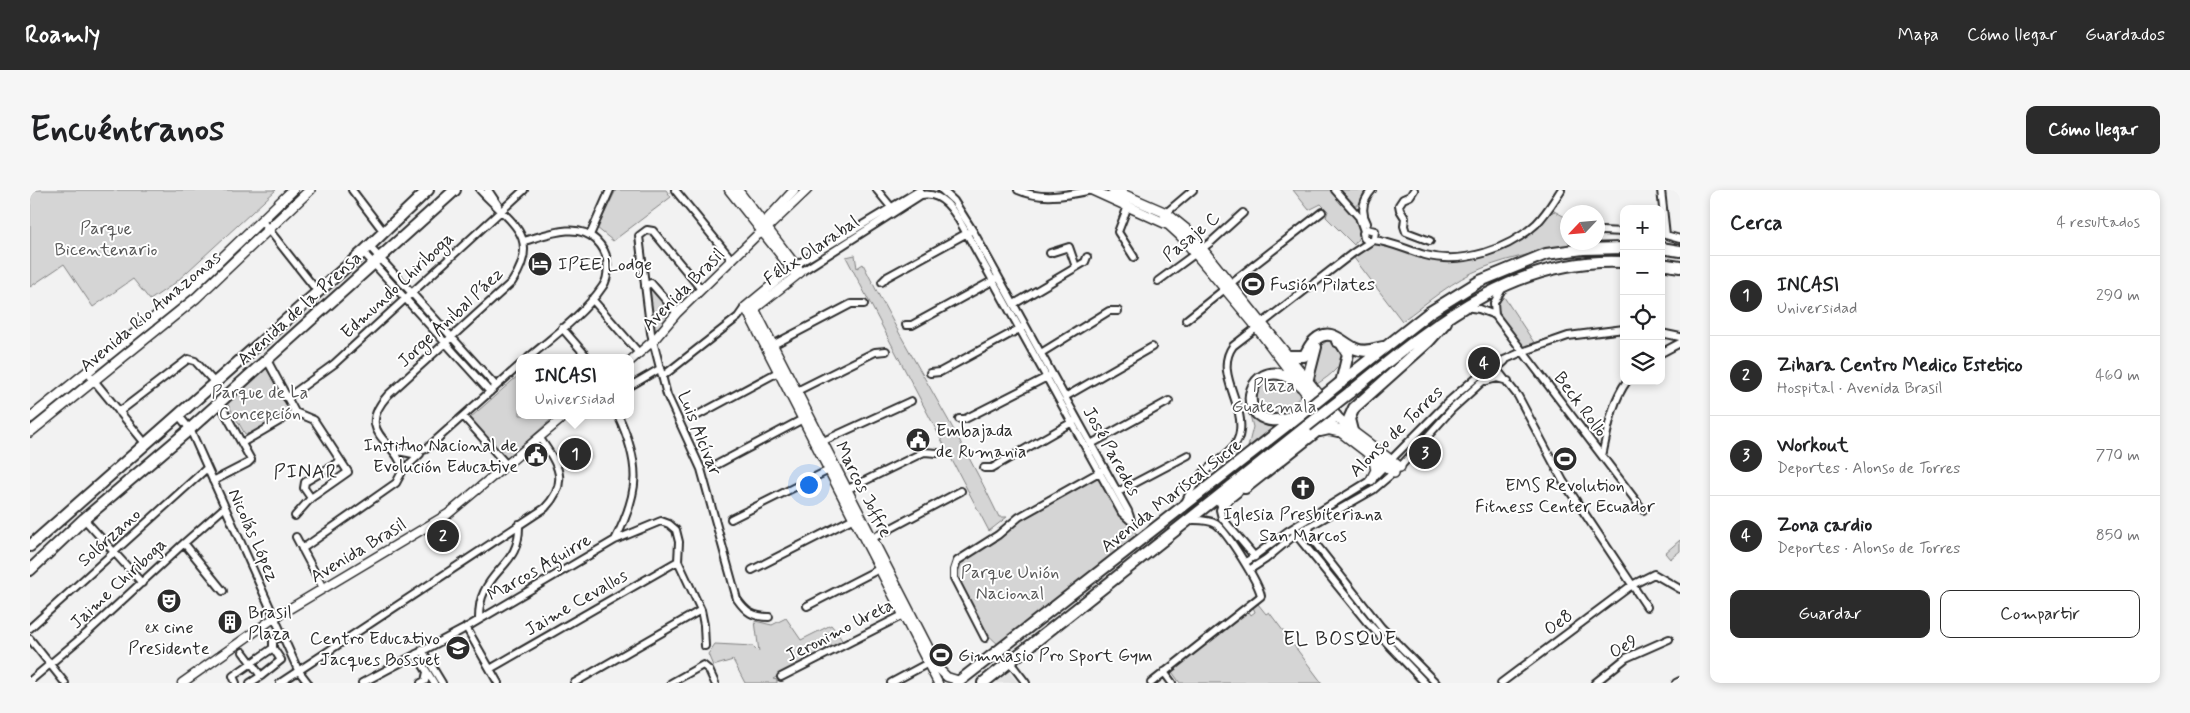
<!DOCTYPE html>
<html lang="es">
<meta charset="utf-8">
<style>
:root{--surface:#fff;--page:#f6f6f6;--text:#202124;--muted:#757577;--line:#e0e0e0;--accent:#2b2b2b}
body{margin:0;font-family:Mynerve,sans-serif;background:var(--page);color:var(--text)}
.controls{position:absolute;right:15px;top:15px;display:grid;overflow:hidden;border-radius:10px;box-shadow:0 2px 8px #0003}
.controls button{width:45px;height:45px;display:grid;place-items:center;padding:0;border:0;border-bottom:1px solid var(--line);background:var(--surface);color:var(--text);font:25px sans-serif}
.compass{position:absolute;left:1530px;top:15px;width:45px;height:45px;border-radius:50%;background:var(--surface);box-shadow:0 2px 8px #0003;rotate:244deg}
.you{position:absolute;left:778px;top:294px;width:18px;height:18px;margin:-12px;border:4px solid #fff;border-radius:50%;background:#1a73e8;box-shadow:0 0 0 8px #1a73e833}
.badge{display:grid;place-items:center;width:32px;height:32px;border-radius:50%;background:var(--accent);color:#fff;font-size:16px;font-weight:700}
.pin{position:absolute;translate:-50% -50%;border:2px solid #fff;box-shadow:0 1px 5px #0006}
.popup{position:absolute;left:486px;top:164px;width:118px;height:65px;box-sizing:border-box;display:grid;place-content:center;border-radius:10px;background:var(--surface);filter:drop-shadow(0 1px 4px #0005);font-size:16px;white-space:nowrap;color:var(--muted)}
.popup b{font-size:19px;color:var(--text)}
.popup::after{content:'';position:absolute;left:50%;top:100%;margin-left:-10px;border:10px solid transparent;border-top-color:var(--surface)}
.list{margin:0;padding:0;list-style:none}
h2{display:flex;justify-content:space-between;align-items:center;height:65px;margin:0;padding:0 20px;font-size:21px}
h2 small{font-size:16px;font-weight:400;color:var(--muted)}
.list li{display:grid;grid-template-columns:32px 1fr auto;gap:15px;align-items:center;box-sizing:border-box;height:80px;padding:0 20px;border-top:1px solid var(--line)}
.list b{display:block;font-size:19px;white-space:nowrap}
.list p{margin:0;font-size:16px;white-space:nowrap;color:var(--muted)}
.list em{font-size:16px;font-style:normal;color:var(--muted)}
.actions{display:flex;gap:10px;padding:15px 20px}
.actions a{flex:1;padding:11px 0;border:1px solid var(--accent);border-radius:10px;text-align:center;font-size:18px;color:var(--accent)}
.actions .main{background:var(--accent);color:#fff}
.icon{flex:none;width:28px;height:28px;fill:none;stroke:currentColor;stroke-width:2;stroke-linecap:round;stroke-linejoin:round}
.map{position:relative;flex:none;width:1650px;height:493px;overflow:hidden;border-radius:10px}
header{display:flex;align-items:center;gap:30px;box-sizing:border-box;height:70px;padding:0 25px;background:var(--accent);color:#fff}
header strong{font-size:24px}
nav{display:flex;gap:28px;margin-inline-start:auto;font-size:18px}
.intro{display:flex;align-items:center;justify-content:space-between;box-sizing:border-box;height:120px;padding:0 30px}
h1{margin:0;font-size:35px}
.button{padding:12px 22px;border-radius:10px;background:var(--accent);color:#fff;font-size:18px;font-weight:700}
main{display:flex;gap:30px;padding:0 30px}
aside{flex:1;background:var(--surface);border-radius:10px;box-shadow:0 2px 8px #0003}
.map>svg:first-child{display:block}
</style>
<header>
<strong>Roamly</strong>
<nav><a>Mapa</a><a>Cómo llegar</a><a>Guardados</a></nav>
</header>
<div class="intro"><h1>Encuéntranos</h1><a class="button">Cómo llegar</a></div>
<main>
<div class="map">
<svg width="1650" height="493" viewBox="0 0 1650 493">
<rect width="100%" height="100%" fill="#f2f2f2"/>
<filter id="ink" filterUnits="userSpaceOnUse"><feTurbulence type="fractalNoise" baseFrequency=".02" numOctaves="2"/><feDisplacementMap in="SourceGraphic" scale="10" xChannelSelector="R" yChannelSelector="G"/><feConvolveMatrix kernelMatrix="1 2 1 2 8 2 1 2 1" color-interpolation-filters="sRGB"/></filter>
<g filter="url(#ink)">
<path fill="#e3e3e3" d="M554,250L556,256H559L564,268L534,279L527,260Z
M979,482L988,493H965Z"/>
<path fill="#d5d5d5" stroke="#808080" d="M0,0H246L145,93L120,110L103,89L63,117L34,74L0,97Z
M586,0H636L641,7L583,51L567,38Z
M1263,0H1300L1329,31L1331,44L1324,55L1296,27L1298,21L1291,14L1279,20Z
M1311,0H1337L1333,4L1330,15H1325Z
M1524,21L1537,28L1539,56C1510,62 1481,67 1453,78C1424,89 1397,113 1372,131L1324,68L1345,53C1364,56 1380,65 1400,68C1456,77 1483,53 1524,21Z
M825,65L827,78L833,74C875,160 928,240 969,327H977L959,341L816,67Z
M620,97L643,123L624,142Z
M1474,107L1505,154L1493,159L1468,126L1466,115Z
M1297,151C1311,154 1317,167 1306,179C1301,185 1293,190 1287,194L1283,184L1288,158Z
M236,178L261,220H257L256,224L222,243L215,244L196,211Z
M490,184V225H526L477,269L440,228Z
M1251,186L1265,195L1272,205C1265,211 1258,220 1250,223C1240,227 1226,221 1224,210C1223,207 1224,201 1224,198L1235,188Z
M1219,221L1230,232L1242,238L1218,257L1223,237Z
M1069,282L1101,331L1108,350L972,458L953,440L924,388L927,371L989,327Z
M1650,350V361L1640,369L1635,363Z
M1228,414L1236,424L1239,422L1292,493H1150L1140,479L1218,420L1221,425L1225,422L1223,417Z
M756,428L771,450L801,435L807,442L813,452L752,483L743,489L747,490V493H715L703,470L683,476L678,464L685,454L723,456L729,462L725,431L742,435Z"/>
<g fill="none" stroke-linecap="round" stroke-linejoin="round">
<defs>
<path id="minor" d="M322,0L354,42
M458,0L468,15
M645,0L702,70
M847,0L861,17
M912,0L924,11L943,41L1098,321L1101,330
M988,0C1013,11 1037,5 1062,0
M1305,0L1329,27L1334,41
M1384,0L1380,6L1373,9L1369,15L1370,20L1375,28L1374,36L1376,42L1400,51
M1631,0L1636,45
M1098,16L1088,42L1104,67
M232,31L288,102
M1132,31L1136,23L1163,0
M1337,33C1330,21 1333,10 1342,0
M1571,41L1594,42
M1632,44L1650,49
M560,45L580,0
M1343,50C1362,52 1377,60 1395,65C1432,75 1478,60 1506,34C1516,24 1523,12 1531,0
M494,51C516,45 547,31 566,50C572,56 576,62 577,70C578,78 578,89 573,96C555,123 523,147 498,168
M339,56L466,196
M333,62L460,202
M1020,63L1039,57L1046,77
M766,75L890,0
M771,82L891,5C915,0 927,27 937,44L1092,323L1101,331
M1128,91L1181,52L1213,23
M852,92L857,87L939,42
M1201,93L1292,22
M615,96L621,93L647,123
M671,99L623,41L617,40L609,46L621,143L637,205L671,279L707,409C716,422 723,427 739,427
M562,109L609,163
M984,114L1055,72L1057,67
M1435,117L1449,119L1465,125L1613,320
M1465,125L1464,113L1472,99
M1156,130L1196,98
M876,135H882L966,89
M532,138L558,168
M1631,143L1650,147
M739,157L821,114H834
M1011,163L1079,121H1088
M1631,163L1650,153
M237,170L265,222L284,230L318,282L281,308L265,326
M1465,177L1488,206L1533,291L1617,417
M57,182L115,253
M900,183L910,182L993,137
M633,186L708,127L715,117
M1456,191L1467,188L1478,191
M602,195L631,178
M767,201L845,162L856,161
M1035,207L1122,157
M257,208L304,174L494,0
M89,222L158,169L165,171L185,193
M668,225L748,182
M149,226L160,239L268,480L278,493
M434,227L476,274
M929,229H935L1019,186
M212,253L265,222
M789,253L881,211
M1061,254L1139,211
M363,260L383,264L396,259L490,175
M1572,266C1578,240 1581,213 1597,191
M688,274L773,229
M954,278H962L1044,231
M373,280C368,251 323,244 358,205L482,92C513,45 478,31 450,0
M183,291L218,273L221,270L189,212
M814,301L894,262L907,263
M1088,302L1158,265
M281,308L274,298L275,292L311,271
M1193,311L1190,320L1192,328L1225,367
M1155,313C1159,305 1162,296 1168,289C1180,272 1208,264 1210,241C1214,212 1184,182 1203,156L1323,63L1343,50L1344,49L1345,41L1337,39L1333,43L1334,48L1338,51H1342
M54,329L112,393
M701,329L799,280
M1280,336L1278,344L1351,437L1406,493
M1264,342L1337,432L1395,493
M266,347L293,398
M585,350C610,301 611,275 588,225
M839,350L931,301
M154,353L193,401
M272,359L366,293L373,280L390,264
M1215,373L1258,341L1341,290L1417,213L1458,177L1492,162L1538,146L1594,139
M722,380L824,328
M1219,380L1236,369L1266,344L1343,300L1370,277L1422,219L1475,171
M777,416L853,377
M449,429C449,420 450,410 454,402C467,374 490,372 489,334
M436,437L468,493
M0,438L177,278
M955,448L924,388V380L927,371L968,345L989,327L1071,281
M0,449L35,493
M392,460L412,493
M213,462L231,486L220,493
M386,464L404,493
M979,471L996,493
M460,479L648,371
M1134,482L1142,493
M231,486L251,470L243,458
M751,487L877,423
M0,491L58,442L152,355L195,317
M206,493L203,486L243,458V451L252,445
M250,493L515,318C541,291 527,273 509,247
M332,493L432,440L585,350L631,331L639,334L646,340L649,352L648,371L671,420L674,435L675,456
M391,493L395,491L397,482
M544,493L671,420
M641,493L673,475L679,480L685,493
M861,493L902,471
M1121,493L1231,406C1229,393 1197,342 1186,334C1178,329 1167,330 1159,330
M1471,493L1602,395L1624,384L1650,399
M1565,493L1596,468L1639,449
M1646,493L1650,491"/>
<path id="tertiary" d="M699,0L764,82
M708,0L771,82L722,121
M731,36L764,0
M766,75L715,117L908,493
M721,112L910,480L917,487L930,491
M600,171L624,150L647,123L726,46L733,42L777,0
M152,493L244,428L418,324L536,225"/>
<path id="secondary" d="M1062,0L1139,35L1151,46L1222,131L1295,228
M1083,0L1136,23L1157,40L1306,226L1322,241L1370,277
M0,228L160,99L263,0
M1304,237L1364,283
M0,242L166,108L280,0
M1341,290L1346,280L1343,267"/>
<path id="primary" d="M1631,58L1650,61
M1631,74L1650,77
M1307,151L1311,153L1318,164L1311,193
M1259,166H1274C1278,161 1279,155 1285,150C1301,136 1312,153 1326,159C1335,163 1344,159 1353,157
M1277,192L1286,157
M1310,193L1400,122L1450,91L1516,64L1553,59L1594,58
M1319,203C1401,137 1482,66 1594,72
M1267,225C1258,227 1245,233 1236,229C1207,219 1223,175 1253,185C1259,187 1265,191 1270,195
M1290,241L1299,239L1308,241
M1322,241L1319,229L1324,218L1399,151L1416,132
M1201,296L1215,298L1306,226
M1192,313L1207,301
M0,356L333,62L398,0
M0,380L54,329L160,239L425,0
M927,493L1279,218
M953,493L1277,236"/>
</defs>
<use href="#minor" stroke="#2b2b2b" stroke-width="10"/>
<use href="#tertiary" stroke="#2b2b2b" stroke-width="11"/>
<use href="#secondary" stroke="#2b2b2b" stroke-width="12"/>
<use href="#primary" stroke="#2b2b2b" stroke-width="14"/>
<use href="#minor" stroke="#fff" stroke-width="6"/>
<use href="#tertiary" stroke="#fff" stroke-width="8"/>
<use href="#secondary" stroke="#fff" stroke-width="9"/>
<use href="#primary" stroke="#fff" stroke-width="10"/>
<defs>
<path id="primary-bridge" d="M1279,218L1310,193
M1277,236L1319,203"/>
</defs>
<use href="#primary-bridge" stroke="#2b2b2b" stroke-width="14" stroke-linecap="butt"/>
<use href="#primary-bridge" stroke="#fff" stroke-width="10"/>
</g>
</g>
<defs>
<symbol id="hotel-disc" viewBox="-11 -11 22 22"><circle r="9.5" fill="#2b2b2b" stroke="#fff"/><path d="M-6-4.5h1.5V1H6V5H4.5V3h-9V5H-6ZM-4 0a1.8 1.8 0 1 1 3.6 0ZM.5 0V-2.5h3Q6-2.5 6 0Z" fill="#fff"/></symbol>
<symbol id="stadium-disc" viewBox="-11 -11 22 22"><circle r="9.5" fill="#2b2b2b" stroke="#fff"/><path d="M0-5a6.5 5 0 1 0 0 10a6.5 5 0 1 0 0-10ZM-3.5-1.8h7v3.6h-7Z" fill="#fff"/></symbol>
<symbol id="civic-disc" viewBox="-11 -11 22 22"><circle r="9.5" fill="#2b2b2b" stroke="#fff"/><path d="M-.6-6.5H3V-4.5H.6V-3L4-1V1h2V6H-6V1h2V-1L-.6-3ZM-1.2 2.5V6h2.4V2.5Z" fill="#fff"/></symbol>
<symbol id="church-disc" viewBox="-11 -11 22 22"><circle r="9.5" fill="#2b2b2b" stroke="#fff"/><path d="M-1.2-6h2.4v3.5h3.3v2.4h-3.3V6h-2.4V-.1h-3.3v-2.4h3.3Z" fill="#fff"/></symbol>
<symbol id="theatre-disc" viewBox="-11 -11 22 22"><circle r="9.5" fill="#2b2b2b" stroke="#fff"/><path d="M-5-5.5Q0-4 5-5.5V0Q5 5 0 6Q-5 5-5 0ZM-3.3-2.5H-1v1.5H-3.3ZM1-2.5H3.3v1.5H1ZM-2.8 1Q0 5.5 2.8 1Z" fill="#fff"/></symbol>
<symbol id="building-disc" viewBox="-11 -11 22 22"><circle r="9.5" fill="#2b2b2b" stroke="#fff"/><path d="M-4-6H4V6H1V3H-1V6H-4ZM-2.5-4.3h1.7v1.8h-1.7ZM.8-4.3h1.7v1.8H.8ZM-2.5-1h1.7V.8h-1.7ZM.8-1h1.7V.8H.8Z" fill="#fff"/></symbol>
<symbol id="school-disc" viewBox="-11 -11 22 22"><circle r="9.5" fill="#2b2b2b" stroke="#fff"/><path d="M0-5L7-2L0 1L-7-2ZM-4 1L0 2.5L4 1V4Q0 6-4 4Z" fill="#fff"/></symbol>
</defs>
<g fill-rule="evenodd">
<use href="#hotel-disc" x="496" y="60" width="28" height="28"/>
<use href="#stadium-disc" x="1209" y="80" width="28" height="28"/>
<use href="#civic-disc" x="874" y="236" width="28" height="28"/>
<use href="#civic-disc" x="492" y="251" width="28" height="28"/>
<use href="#stadium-disc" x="1521" y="255" width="28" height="28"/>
<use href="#church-disc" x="1259" y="284" width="28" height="28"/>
<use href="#theatre-disc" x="125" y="397" width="28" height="28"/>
<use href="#building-disc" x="186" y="418" width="28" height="28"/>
<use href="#school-disc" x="414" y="444" width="28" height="28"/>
<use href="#stadium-disc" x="897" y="451" width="28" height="28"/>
</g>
<g text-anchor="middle" stroke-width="4" stroke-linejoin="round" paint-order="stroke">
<g font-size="18" fill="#565656" stroke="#fff">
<text x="76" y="44">Parque<tspan x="76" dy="21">Bicentenario</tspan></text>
<text x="1244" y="201">Plaza<tspan x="1244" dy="21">Guatemala</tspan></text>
<text x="230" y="208">Parque de La<tspan x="230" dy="21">Concepción</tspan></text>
<text x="980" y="388">Parque Unión<tspan x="980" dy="21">Nacional</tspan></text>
</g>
<g font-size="18" fill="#2b2b2b" stroke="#fff">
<text transform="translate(1161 46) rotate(-39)" y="6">Pasaje C</text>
<text transform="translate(781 60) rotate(-34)" y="6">Félix Olarabal</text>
<text transform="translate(367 95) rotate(-43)" y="6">Edmundo Chiriboga</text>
<text transform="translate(653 99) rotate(-45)" y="6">Avenida Brasil</text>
<text transform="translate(269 118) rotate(-42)" y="6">Avenida de la Prensa</text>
<text transform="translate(120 121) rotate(-40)" y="6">Avenida Río Amazonas</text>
<text transform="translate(420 127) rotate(-43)" y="6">Jorge Anibal Páez</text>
<text transform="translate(1551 214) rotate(53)" y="6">Beck Rollo</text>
<text transform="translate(1366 241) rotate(-44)" y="6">Alonso de Torres</text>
<text transform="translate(670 243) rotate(68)" y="6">Luis Alcívar</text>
<text transform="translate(1082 261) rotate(61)" y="6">José Paredes</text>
<text transform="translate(834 299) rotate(63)" y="6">Marcos Joffre</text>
<text transform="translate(1141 305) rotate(-38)" y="6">Avenida Mariscal Sucre</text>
<text transform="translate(224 345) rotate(66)" y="6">Nicolás López</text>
<text transform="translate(79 347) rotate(-42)" y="6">Solórzano</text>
<text transform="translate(328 360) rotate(-31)" y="6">Avenida Brasil</text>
<text transform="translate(509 377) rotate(-30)" y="6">Marcos Aguirre</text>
<text transform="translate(88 393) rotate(-43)" y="6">Jaime Chiriboga</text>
<text transform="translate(546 412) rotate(-30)" y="6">Jaime Cevallos</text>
<text transform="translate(1528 432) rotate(-37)" y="6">Oe8</text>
<text transform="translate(809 440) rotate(-27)" y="6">Jeronimo Ureta</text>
<text transform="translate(1593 456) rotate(-30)" y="6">Oe9</text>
</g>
<g font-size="18" fill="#2b2b2b" stroke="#fff" text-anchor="start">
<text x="528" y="80">IPEE Lodge</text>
<text x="1240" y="100">Fusión Pilates</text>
<text x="906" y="246">Embajada<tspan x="906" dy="21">de Rumania</tspan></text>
<text x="488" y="261" text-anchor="end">Instituo Nacional de<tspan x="488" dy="21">Evolución Educative</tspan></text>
<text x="1535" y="301" text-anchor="middle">EMS Revolution<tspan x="1535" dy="21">Fitness Center Ecuador</tspan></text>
<text x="1273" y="330" text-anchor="middle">Iglesia Presbiteriana<tspan x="1273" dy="21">San Marcos</tspan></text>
<text x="218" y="428">Brasil<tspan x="218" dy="21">Plaza</tspan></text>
<text x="139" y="443" text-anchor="middle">ex cine<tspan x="139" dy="21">Presidente</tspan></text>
<text x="410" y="454" text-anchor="end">Centro Educativo<tspan x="410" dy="21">Jacques Bossuet</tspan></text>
<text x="928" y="471">Gimnasio Pro Sport Gym</text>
</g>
<g font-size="20" letter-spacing="1" fill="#2b2b2b" stroke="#fff">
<text x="276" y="288">PINAR</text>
<text x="1310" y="455">EL BOSQUE</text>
</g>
</g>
</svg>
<div class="controls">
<button>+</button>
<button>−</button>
<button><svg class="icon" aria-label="locate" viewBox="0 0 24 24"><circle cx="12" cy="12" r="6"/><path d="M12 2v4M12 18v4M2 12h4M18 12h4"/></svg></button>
<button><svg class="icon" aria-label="layers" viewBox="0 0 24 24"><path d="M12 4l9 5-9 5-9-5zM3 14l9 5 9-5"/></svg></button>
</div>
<svg class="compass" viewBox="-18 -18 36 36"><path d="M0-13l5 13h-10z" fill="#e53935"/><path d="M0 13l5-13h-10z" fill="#757577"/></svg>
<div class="you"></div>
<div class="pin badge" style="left:545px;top:264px">1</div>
<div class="popup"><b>INCASI</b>Universidad</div>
<div class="pin badge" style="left:413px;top:346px">2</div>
<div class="pin badge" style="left:1395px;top:263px">3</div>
<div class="pin badge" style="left:1454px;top:173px">4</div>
</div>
<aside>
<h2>Cerca<small>4 resultados</small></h2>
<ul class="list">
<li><span class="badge">1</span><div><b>INCASI</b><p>Universidad</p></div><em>290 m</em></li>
<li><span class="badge">2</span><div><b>Zihara Centro Medico Estetico</b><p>Hospital · Avenida Brasil</p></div><em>460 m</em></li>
<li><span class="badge">3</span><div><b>Workout</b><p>Deportes · Alonso de Torres</p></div><em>770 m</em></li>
<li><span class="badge">4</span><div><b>Zona cardio</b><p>Deportes · Alonso de Torres</p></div><em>850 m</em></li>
</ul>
<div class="actions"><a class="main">Guardar</a><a>Compartir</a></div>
</aside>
</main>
